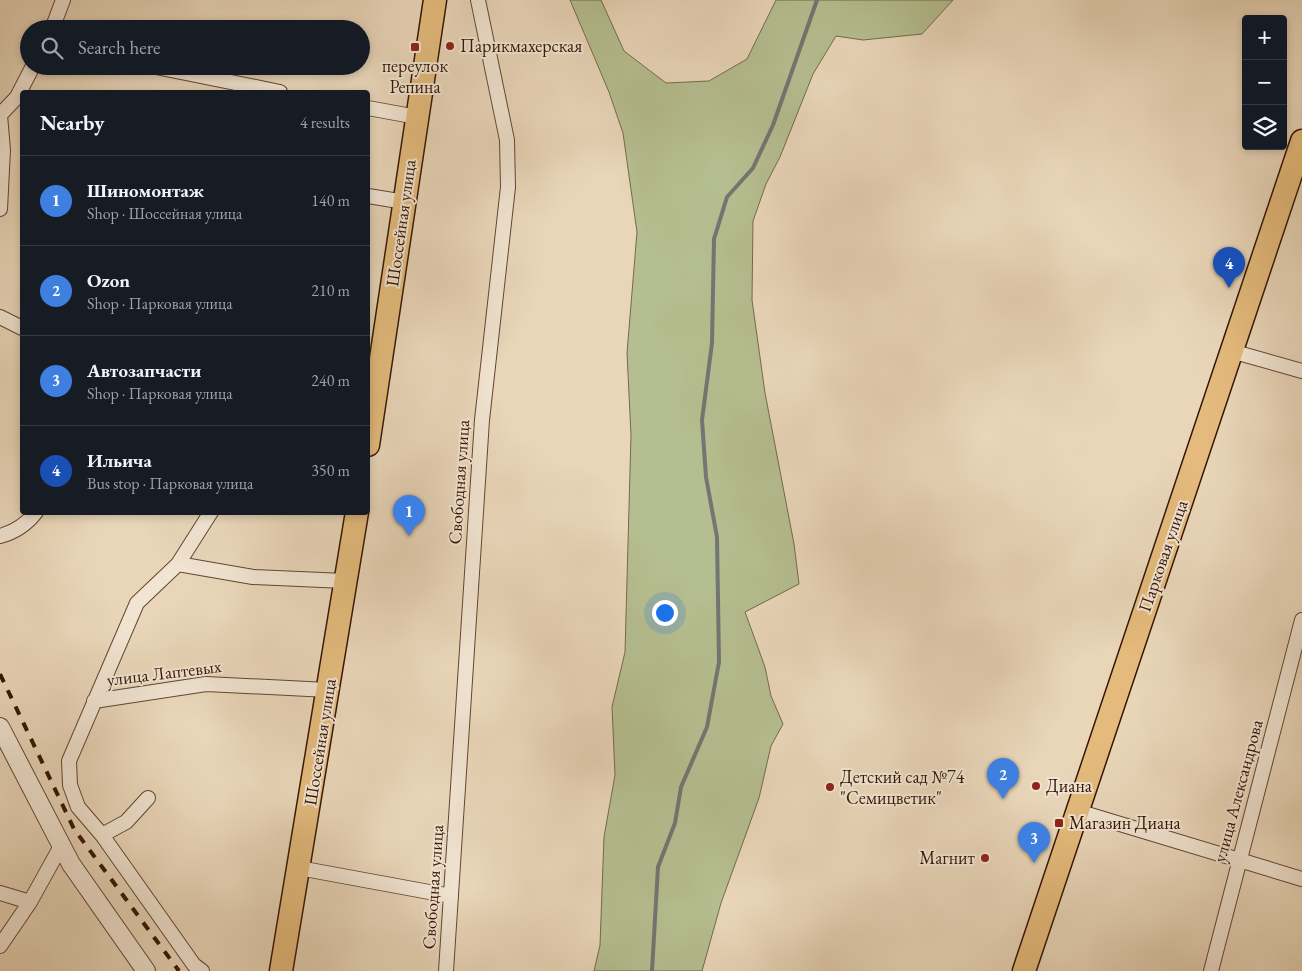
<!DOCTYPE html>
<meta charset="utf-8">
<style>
:root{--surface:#171b24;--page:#20242c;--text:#f1f3f6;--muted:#9ea1a6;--line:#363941;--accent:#db2777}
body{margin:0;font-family:"EB Garamond",serif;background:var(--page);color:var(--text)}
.controls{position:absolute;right:15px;top:15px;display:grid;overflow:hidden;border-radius:5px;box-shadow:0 2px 8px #0003}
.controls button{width:45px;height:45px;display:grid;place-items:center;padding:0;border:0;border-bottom:1px solid var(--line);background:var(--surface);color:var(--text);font:25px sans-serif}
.you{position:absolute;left:664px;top:612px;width:18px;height:18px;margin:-12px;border:4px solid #fff;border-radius:50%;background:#1a73e8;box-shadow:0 0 0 8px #1a73e833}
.badge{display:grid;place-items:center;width:32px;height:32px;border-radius:50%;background:var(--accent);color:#fff;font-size:16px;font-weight:700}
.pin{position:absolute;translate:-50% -41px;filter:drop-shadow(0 1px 2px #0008)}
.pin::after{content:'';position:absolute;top:26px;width:18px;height:15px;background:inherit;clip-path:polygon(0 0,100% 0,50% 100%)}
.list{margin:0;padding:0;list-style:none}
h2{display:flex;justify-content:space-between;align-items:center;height:65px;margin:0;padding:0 20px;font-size:21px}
h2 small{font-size:16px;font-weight:400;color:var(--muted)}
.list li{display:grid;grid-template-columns:32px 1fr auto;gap:15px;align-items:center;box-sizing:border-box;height:90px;padding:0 20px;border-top:1px solid var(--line)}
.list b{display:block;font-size:19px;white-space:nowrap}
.list p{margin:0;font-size:16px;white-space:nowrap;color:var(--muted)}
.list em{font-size:16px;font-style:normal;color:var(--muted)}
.icon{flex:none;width:28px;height:28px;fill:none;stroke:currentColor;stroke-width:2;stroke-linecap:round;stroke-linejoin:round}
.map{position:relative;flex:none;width:1302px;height:971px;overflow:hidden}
.search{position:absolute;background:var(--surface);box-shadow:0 2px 8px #0003;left:20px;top:20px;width:350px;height:55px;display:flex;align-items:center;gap:12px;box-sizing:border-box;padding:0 18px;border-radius:28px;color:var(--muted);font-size:19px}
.panel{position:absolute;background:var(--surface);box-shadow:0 2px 8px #0003;left:20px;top:90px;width:350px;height:425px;border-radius:5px}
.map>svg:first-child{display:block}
</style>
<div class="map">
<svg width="1302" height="971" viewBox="0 0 1302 971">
<rect width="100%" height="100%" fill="#e9d6b9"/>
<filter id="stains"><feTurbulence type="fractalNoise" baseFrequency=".004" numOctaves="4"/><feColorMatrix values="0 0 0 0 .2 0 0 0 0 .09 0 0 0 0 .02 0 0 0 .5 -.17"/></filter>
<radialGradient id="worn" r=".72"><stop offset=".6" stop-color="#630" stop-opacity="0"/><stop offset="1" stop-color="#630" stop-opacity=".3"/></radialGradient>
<path fill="#b5be90" stroke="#756a4a" d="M570,0H601L624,51L666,83L709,81L747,59L776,0H953L922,34L863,40L836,36L813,74L780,157L766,184L753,221L752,300L765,393L794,544L799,584L745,612L765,667L771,696L783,724L771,746L759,798L721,903L702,971H594L600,945L604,837L615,775L612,707L625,652L631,435L627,353L637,232L623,133L609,92Z"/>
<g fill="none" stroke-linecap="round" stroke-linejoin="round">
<path stroke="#737672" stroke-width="4" d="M652,971L658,867L675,823L681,787L707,727L719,662L717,537L706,477L702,420L712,343L714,239L727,197L753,168L773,125L817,0"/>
<defs>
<path id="minor" d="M52,29L63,0
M151,66L280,92
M368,108L417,117
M368,196L405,202
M0,209L3,150L0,115L17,97L33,66
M0,317L22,328
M1231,351L1302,371
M0,536C15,532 26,525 36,512
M178,564L253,577L345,581
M94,701L206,684L328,690
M1077,811L1302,879
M102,835L126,822L148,798
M299,868L451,896
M0,893L30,902
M0,946L30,902L61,846
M202,971L194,965L102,835L78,807L70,785L69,761L137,603L178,564L211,512
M446,971L482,420L508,187L507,140L478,0
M1211,971L1302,620"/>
<path id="tertiary" d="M0,727L71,864L146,971"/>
<path id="primary" d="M368,445L435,0
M281,971L357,512
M1024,971L1302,141"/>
</defs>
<use href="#minor" stroke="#624632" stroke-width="16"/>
<use href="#tertiary" stroke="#624632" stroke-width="20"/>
<use href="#primary" stroke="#351605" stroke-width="25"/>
<use href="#minor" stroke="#f1e4d2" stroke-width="14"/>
<use href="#tertiary" stroke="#f1e4d2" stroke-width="18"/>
<use href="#primary" stroke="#e4bb7c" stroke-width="22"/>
<path stroke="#351605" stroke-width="4" stroke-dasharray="9 9" stroke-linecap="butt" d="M0,674L74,829L179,971"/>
</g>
<g fill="#8f2418" stroke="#f1e4d2" stroke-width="2">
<circle cx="450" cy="46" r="5"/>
<rect x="410" y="42" width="10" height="10" rx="2.5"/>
<circle cx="1036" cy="786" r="5"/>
<circle cx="830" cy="787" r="5"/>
<rect x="1054" y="818" width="10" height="10" rx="2.5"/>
<circle cx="985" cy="858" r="5"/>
</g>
<g text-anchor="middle" stroke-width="4" stroke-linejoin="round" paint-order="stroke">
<g font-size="18" fill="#351605" stroke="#f1e4d2" text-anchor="start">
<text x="460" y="52">Парикмахерская</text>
<text x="415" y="72" text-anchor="middle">переулок<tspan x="415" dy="21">Репина</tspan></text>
<text x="840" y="783">Детский сад №74<tspan x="840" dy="21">"Семицветик"</tspan></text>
<text x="1046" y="792">Диана</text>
<text x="1069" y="829">Магазин Диана</text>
<text x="975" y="864" text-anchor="end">Магнит</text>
</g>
<g font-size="18" fill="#351605" stroke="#f1e4d2">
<text transform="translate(401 223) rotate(-82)" y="6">Шоссейная улица</text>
<text transform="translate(459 482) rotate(-86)" y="6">Свободная улица</text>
<text transform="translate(1163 556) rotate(-71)" y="6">Парковая улица</text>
<text transform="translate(164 673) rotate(-7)" y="6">улица Лаптевых</text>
<text transform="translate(320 742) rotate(-81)" y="6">Шоссейная улица</text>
<text transform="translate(1238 791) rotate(-75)" y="6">улица Александрова</text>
<text transform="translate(433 887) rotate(-86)" y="6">Свободная улица</text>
</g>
</g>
<rect width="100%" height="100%" filter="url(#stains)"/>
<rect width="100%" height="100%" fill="url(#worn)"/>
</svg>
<div class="controls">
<button>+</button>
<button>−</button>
<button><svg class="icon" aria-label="layers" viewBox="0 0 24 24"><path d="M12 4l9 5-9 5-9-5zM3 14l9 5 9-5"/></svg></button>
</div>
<div class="you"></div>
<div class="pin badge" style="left:409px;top:536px;background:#3f7fe0">1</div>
<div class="pin badge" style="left:1003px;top:799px;background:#3f7fe0">2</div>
<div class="pin badge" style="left:1034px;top:863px;background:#3f7fe0">3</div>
<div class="pin badge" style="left:1229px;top:288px;background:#1a4fb4">4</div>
<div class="search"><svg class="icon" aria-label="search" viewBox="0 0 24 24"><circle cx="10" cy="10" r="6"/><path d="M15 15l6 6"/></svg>Search here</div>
<section class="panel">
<h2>Nearby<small>4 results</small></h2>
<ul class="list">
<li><span class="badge" style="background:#3f7fe0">1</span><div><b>Шиномонтаж</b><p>Shop · Шоссейная улица</p></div><em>140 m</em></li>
<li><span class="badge" style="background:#3f7fe0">2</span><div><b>Ozon</b><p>Shop · Парковая улица</p></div><em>210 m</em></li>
<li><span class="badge" style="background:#3f7fe0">3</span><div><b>Автозапчасти</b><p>Shop · Парковая улица</p></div><em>240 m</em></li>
<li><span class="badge" style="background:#1a4fb4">4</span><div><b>Ильича</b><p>Bus stop · Парковая улица</p></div><em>350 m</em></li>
</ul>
</section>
</div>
